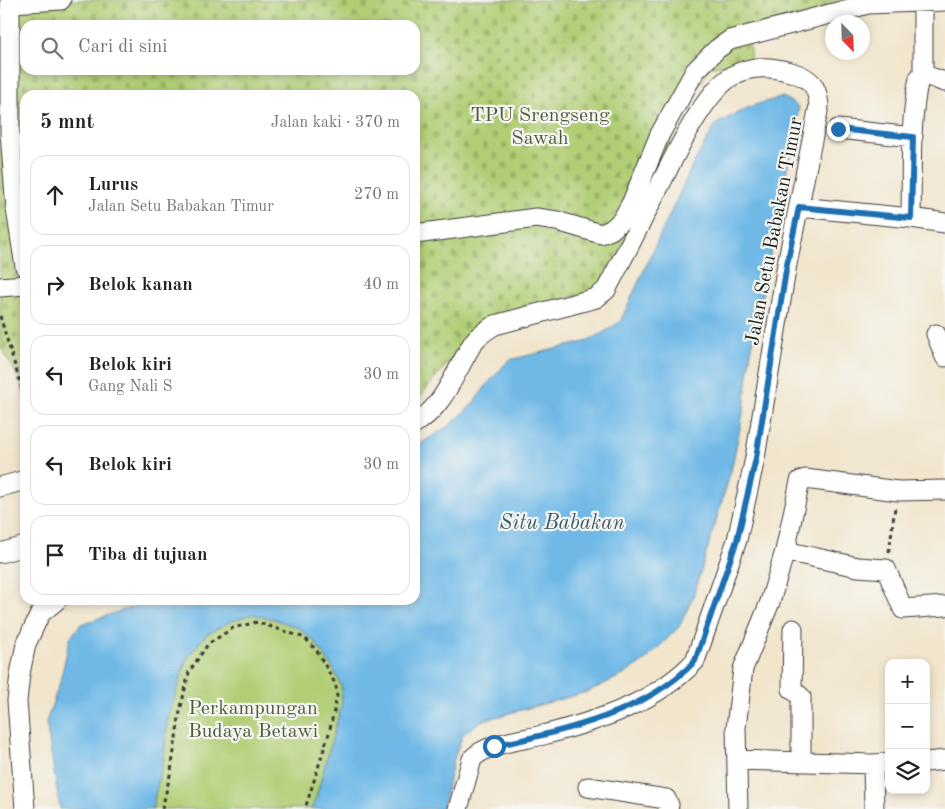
<!DOCTYPE html>
<html lang="id">
<meta charset="utf-8">
<style>
:root{--surface:#fff;--page:#f6f6f6;--text:#222;--muted:#767676;--line:#e0e0e0}
body{margin:0;font-family:"Old Standard TT",serif;background:var(--page);color:var(--text)}
.controls{position:absolute;right:15px;bottom:15px;display:grid;overflow:hidden;border-radius:10px;box-shadow:0 2px 8px #0003}
.controls button{width:45px;height:45px;display:grid;place-items:center;padding:0;border:0;border-bottom:1px solid var(--line);background:var(--surface);color:var(--text);font:25px sans-serif}
.compass{position:absolute;left:825px;top:15px;width:45px;height:45px;border-radius:50%;background:var(--surface);box-shadow:0 2px 8px #0003;rotate:157deg}
.stop{position:absolute;width:15px;height:15px;margin:-11px;border:4px solid #1f6fb2;border-radius:50%;background:#fff}
.stop.end{background:#1f6fb2;border-color:#fff;box-shadow:0 1px 5px #0008}
.list{margin:0;padding:0;list-style:none}
h2{display:flex;justify-content:space-between;align-items:center;height:65px;margin:0;padding:0 20px;font-size:21px}
h2 small{font-size:16px;font-weight:400;color:var(--muted)}
.list li{display:grid;grid-template-columns:32px 1fr auto;gap:15px;align-items:center;box-sizing:border-box;height:80px;margin:0 10px 10px;padding:0 10px;border:1px solid var(--line);border-radius:15px}
.list b{display:block;font-size:19px;white-space:nowrap}
.list p{margin:0;font-size:16px;white-space:nowrap;color:var(--muted)}
.list em{font-size:16px;font-style:normal;color:var(--muted)}
.icon{flex:none;width:28px;height:28px;fill:none;stroke:currentColor;stroke-width:2;stroke-linecap:round;stroke-linejoin:round}
.map{position:relative;flex:none;width:945px;height:809px;overflow:hidden}
.search{position:absolute;background:var(--surface);box-shadow:0 2px 8px #0003;left:20px;top:20px;width:400px;height:55px;display:flex;align-items:center;gap:12px;box-sizing:border-box;padding:0 18px;border-radius:15px;color:var(--muted);font-size:19px}
.panel{position:absolute;background:var(--surface);box-shadow:0 2px 8px #0003;left:20px;top:90px;width:400px;height:515px;border-radius:15px}
.map>svg:first-child{display:block}
</style>
<div class="map">
<svg width="945" height="809" viewBox="0 0 945 809">
<defs>
<pattern id="cemetery-stones" width="16" height="16" patternUnits="userSpaceOnUse" patternTransform="scale(1.25)"><rect width="16" height="16" fill="#b1ce75"/><path d="M2 7V4a2 2 0 0 1 4 0v3zM10 15v-3a2 2 0 0 1 4 0v3z" fill="#98b065"/></pattern>
</defs>
<rect width="100%" height="100%" fill="#f6f6f2"/>
<filter id="ink" filterUnits="userSpaceOnUse"><feTurbulence type="fractalNoise" baseFrequency=".02" numOctaves="2"/><feDisplacementMap in="SourceGraphic" scale="10" xChannelSelector="R" yChannelSelector="G"/><feConvolveMatrix kernelMatrix="1 2 1 2 8 2 1 2 1" color-interpolation-filters="sRGB"/></filter>
<filter id="wash" filterUnits="userSpaceOnUse"><feTurbulence type="fractalNoise" baseFrequency=".0096" numOctaves="4" result="noise"/><feDisplacementMap in="SourceGraphic" scale="20" xChannelSelector="R" yChannelSelector="G"/><feGaussianBlur stdDeviation="1.12" result="paint"/><feColorMatrix in="noise" values="0 0 0 0 0 0 0 0 0 0 0 0 0 0 0 0 0 1.4 0 .05"/><feComposite in="paint" operator="in"/></filter>
<g filter="url(#wash)">
<rect width="100%" height="100%" fill="#f1e5cc"/>
<path fill="url(#cemetery-stones)" stroke="#667548" fill-rule="evenodd" d="M0,0H901L748,30L751,63L711,66L683,111L610,276L591,293L498,313L482,321L415,403V95H25V399L19,379L0,345ZM25,25H415V70H25Z"/>
<path fill="#b1ce75" stroke="#667548" d="M252,614L274,619L299,628L315,642L331,665L341,685L343,703L316,798L311,809H152L163,760L168,718L187,658L206,635L227,623Z"/>
<path fill="#6fb9e7" stroke="#466a82" d="M783,97L799,107L750,358L744,409L731,471L693,597L679,627L646,660L623,675L587,692L481,721L463,734L454,759L442,809H311L316,798L342,703L341,685L331,665L315,642L299,628L274,619L252,614L227,623L206,635L187,658L168,718L163,760L152,809H60L46,722L60,682L70,638L81,624L136,606L142,600H415V447L450,425L469,408L490,381L509,360L589,341L620,322L692,166L716,124L751,106Z"/>
</g>
<g filter="url(#ink)">
<g fill="none" stroke-linecap="round" stroke-linejoin="round">
<defs>
<path id="minor" d="M10,0V133L16,209L25,267
M10,3L61,0
M923,76V2
M838,129L913,137
M799,207L911,218L945,223
M911,218C912,172 909,123 919,78C926,73 937,80 945,82
M415,234L536,218L557,221L601,234L611,230L622,220L632,202L660,134L695,71L717,49L730,40L868,4L945,1
M0,287L25,285
M936,334L945,357
M415,423C440,410 453,378 466,355C469,350 472,343 476,339C482,333 488,329 495,325L596,298L606,290C626,253 644,216 663,179C678,149 703,97 729,78C747,65 770,66 791,72C811,78 817,85 819,106L787,264L755,458L737,540L695,661C656,702 601,720 547,734C526,740 487,742 472,759L458,809
M0,487L25,480
M785,551L858,567L886,569L903,609L945,606
M0,553L25,546
M793,629L792,689L801,697V762
M737,760L873,764
M926,762L945,760
M588,787L666,799L669,805L668,809
M25,809L17,701L20,674L26,644L40,614L57,600
M738,809L736,728L743,669L770,602L785,551L800,481L805,479L898,491L945,490
M874,809L873,764L889,763"/>
</defs>
<use href="#minor" stroke="#3c3a36" stroke-width="21"/>
<path stroke="#3c3a36" stroke-width="3" stroke-dasharray="4 4" stroke-linecap="butt" d="M0,316L25,399
M889,552L895,507
M162,809L171,771L180,711L189,672L208,644L233,628L257,622L305,638L317,651L336,685L337,697L329,733L305,809"/>
<use href="#minor" stroke="#fff" stroke-width="19"/>
</g>
</g>
<g fill="none" stroke-linecap="round" stroke-linejoin="round" filter="url(#ink)">
<path stroke="#1f6fb2" stroke-width="6" d="M494,746C563,731 645,714 695,661L737,540L756,458L787,264L799,207L911,218L913,137L838,129"/>
</g>
<g text-anchor="middle" stroke-width="4.5" stroke-linejoin="round" paint-order="stroke">
<g font-size="20" fill="#505a3b" stroke="#f6f6f2">
<text x="540" y="121">TPU Srengseng<tspan x="540" dy="23">Sawah</tspan></text>
<text x="253" y="714">Perkampungan<tspan x="253" dy="23">Budaya Betawi</tspan></text>
</g>
<g font-size="20" fill="#1c1c1c" stroke="#f6f6f2">
<text transform="translate(773 231) rotate(-79)" y="7">Jalan Setu Babakan Timur</text>
</g>
<g font-size="21" font-style="italic" fill="#3d5b6d" stroke="#f6f6f2">
<text x="562" y="529">Situ Babakan</text>
</g>
</g>
</svg>
<div class="controls">
<button>+</button>
<button>−</button>
<button><svg class="icon" aria-label="layers" viewBox="0 0 24 24"><path d="M12 4l9 5-9 5-9-5zM3 14l9 5 9-5"/></svg></button>
</div>
<svg class="compass" viewBox="-18 -18 36 36"><path d="M0-13l5 13h-10z" fill="#e53935"/><path d="M0 13l5-13h-10z" fill="#767676"/></svg>
<div class="stop" style="left:494px;top:746px"></div>
<div class="stop end" style="left:838px;top:129px"></div>
<div class="search"><svg class="icon" aria-label="search" viewBox="0 0 24 24"><circle cx="10" cy="10" r="6"/><path d="M15 15l6 6"/></svg>Cari di sini</div>
<section class="panel">
<h2>5 mnt<small>Jalan kaki · 370 m</small></h2>
<ul class="list">
<li><svg class="icon" aria-label="ahead" viewBox="0 0 24 24"><path d="M12 20V5M6 11l6-6 6 6"/></svg><div><b>Lurus</b><p>Jalan Setu Babakan Timur</p></div><em>270 m</em></li>
<li><svg class="icon" aria-label="right" viewBox="0 0 24 24"><path d="M7 20v-9h11M14 6l5 5-5 5"/></svg><div><b>Belok kanan</b></div><em>40 m</em></li>
<li><svg class="icon" aria-label="left" viewBox="0 0 24 24"><path d="M17 20v-9H6M10 6l-5 5 5 5"/></svg><div><b>Belok kiri</b><p>Gang Nali S</p></div><em>30 m</em></li>
<li><svg class="icon" aria-label="left" viewBox="0 0 24 24"><path d="M17 20v-9H6M10 6l-5 5 5 5"/></svg><div><b>Belok kiri</b></div><em>30 m</em></li>
<li><svg class="icon" aria-label="arrive" viewBox="0 0 24 24"><path d="M6 21V4h12l-3 4 3 4H6"/></svg><div><b>Tiba di tujuan</b></div></li>
</ul>
</section>
</div>
